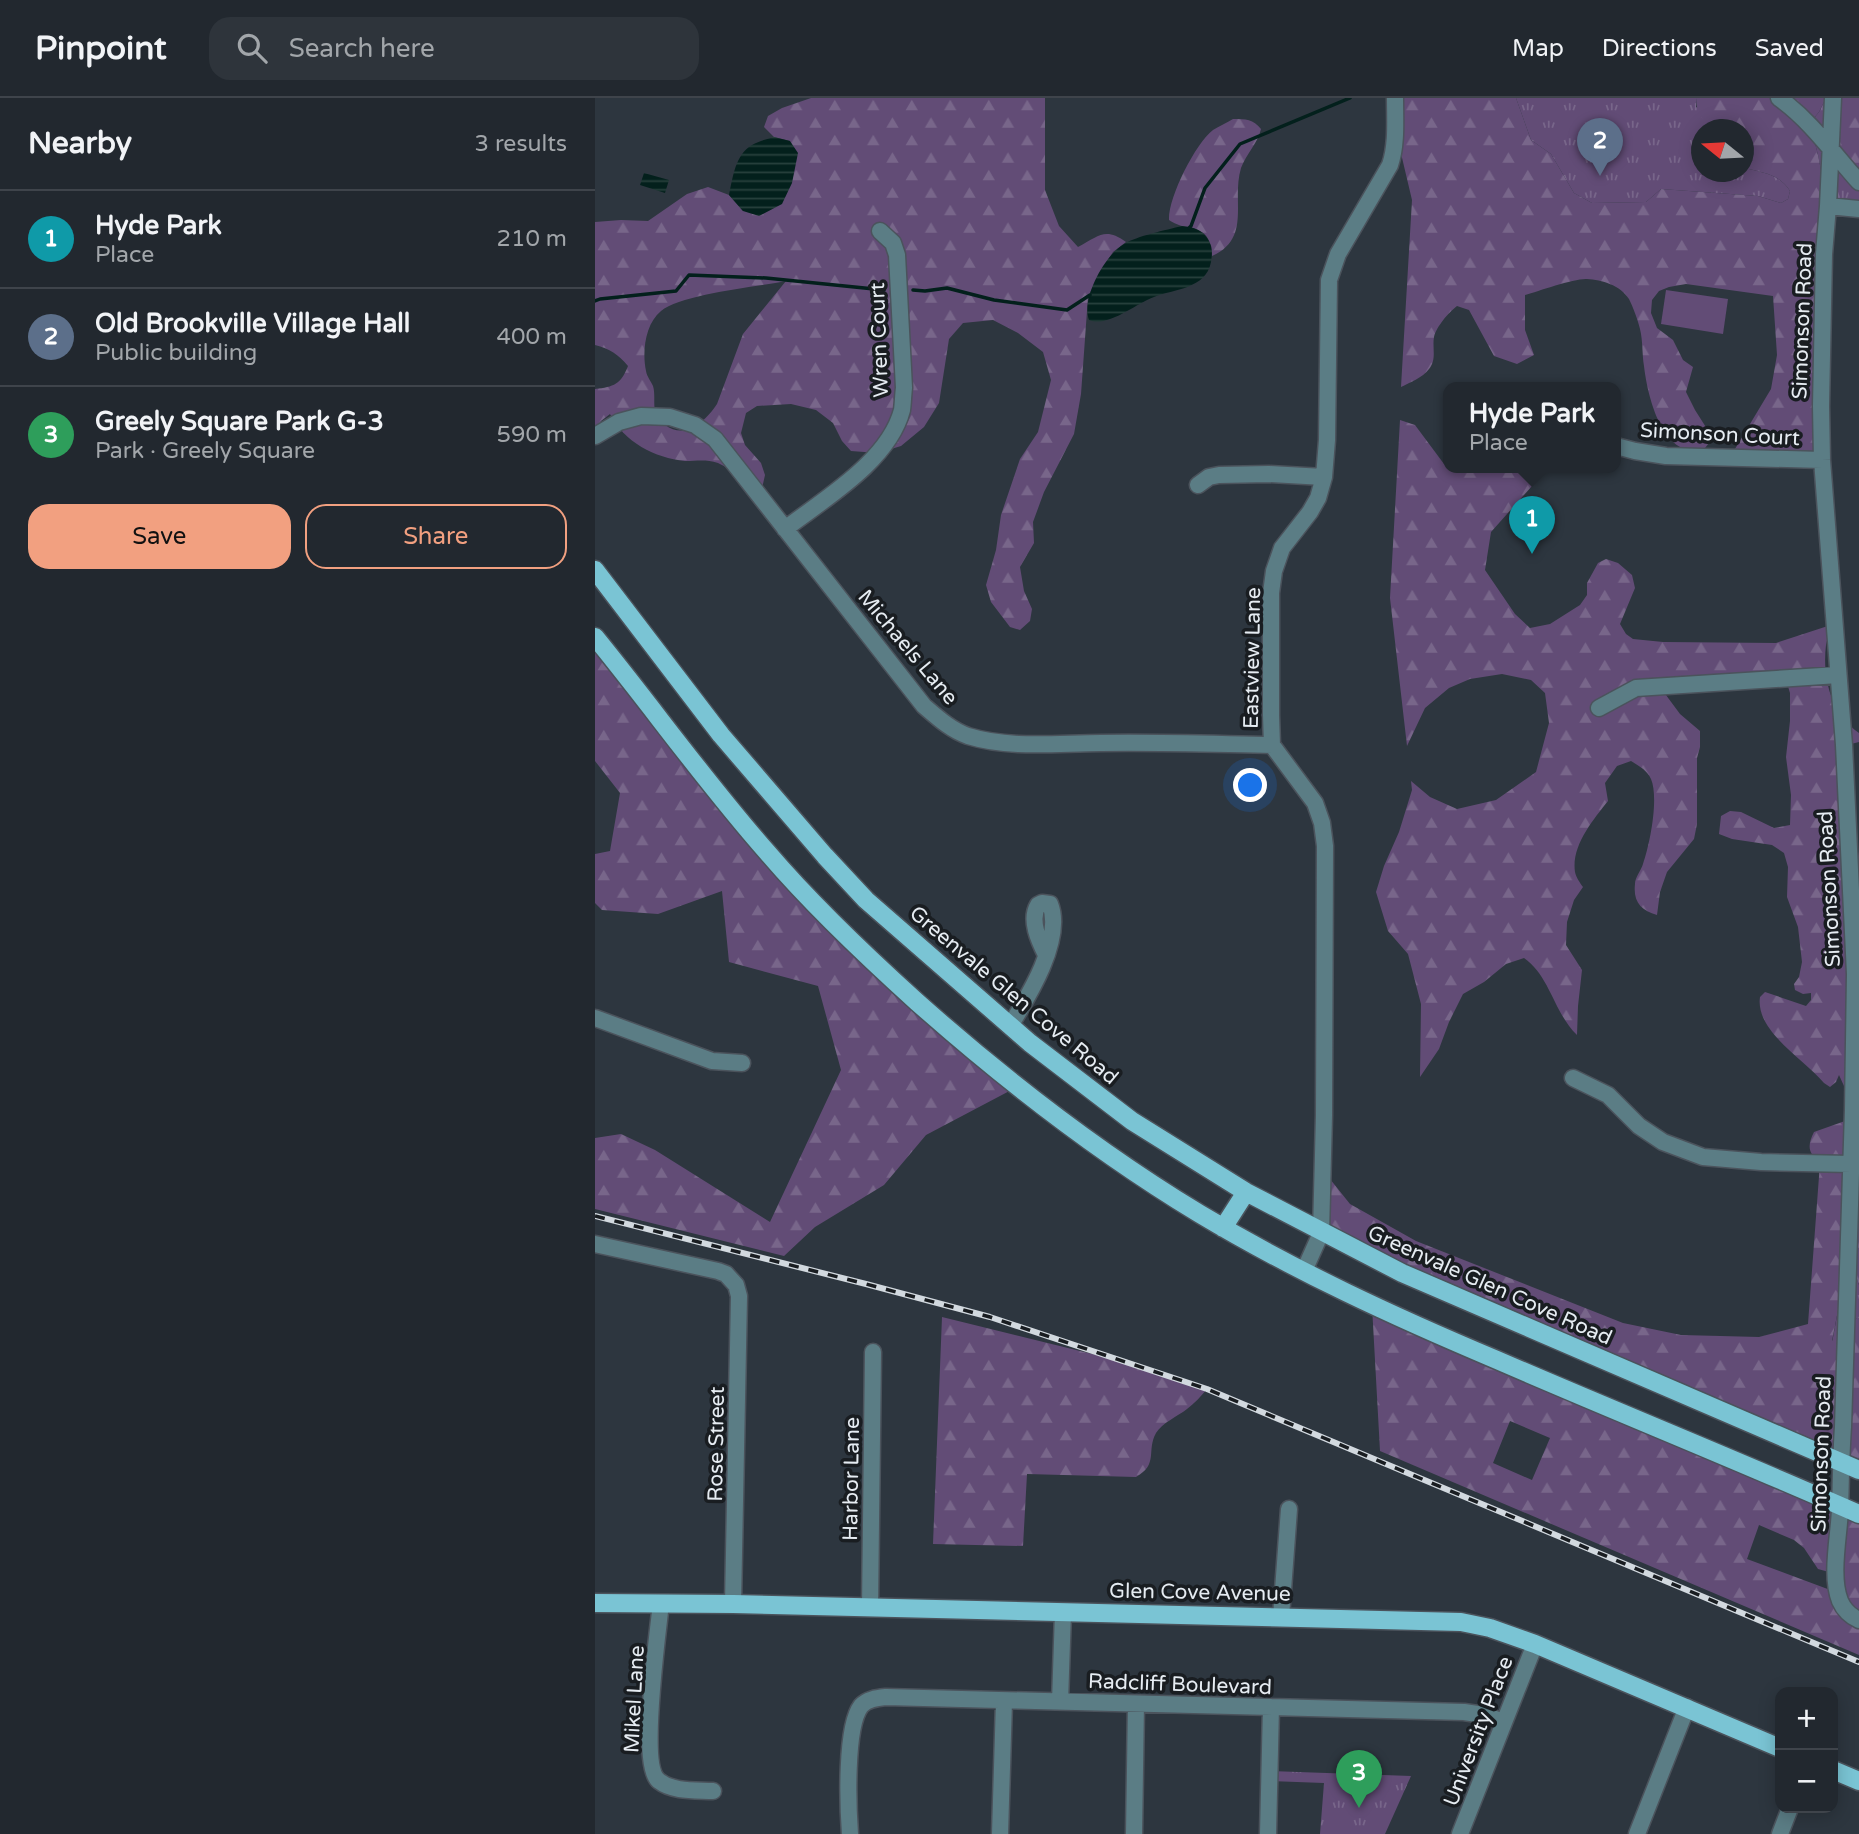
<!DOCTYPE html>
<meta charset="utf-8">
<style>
:root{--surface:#22282f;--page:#2e343b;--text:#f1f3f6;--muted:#a2a6aa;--line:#3f444b;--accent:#f2a080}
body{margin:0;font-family:"Varela Round",sans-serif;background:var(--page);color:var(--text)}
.controls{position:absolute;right:21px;bottom:21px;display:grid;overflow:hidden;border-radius:14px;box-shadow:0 4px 18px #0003}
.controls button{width:63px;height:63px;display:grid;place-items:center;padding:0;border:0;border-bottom:2px solid var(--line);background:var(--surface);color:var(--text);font:35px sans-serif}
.compass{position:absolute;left:1096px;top:21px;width:63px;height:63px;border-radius:50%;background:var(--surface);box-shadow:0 4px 18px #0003;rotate:288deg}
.you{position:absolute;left:656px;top:688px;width:24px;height:24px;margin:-18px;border:5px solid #fff;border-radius:50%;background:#1a73e8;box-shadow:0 0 0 10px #1a73e833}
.badge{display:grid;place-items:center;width:46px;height:46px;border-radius:50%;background:var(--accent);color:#fff;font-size:23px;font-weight:700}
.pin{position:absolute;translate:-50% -58px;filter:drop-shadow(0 2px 4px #0008)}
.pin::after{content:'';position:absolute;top:37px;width:24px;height:21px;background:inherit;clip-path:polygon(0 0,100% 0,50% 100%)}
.popup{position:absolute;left:848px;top:284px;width:178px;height:91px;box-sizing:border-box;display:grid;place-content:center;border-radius:14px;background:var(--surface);filter:drop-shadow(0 2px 5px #0005);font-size:23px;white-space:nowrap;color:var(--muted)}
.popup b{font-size:26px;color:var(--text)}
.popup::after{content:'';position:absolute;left:50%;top:100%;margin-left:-14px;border:14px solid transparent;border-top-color:var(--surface)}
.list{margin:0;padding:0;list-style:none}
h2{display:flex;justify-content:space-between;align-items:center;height:91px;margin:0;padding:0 28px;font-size:30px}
h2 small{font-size:23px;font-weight:400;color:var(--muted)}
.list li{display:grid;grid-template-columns:46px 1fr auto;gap:21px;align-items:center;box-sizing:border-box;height:98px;padding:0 28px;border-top:2px solid var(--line)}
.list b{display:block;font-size:26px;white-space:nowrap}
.list p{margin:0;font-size:23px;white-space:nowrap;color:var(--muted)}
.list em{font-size:23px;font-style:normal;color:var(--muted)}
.actions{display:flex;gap:14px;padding:21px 28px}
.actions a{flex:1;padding:16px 0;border:2px solid var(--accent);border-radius:21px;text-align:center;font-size:24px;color:var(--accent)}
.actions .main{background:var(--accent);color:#111}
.icon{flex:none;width:38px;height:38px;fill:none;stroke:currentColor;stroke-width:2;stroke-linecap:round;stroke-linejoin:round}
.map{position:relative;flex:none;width:1264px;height:1736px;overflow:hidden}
header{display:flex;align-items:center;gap:42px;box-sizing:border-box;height:98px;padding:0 35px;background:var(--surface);border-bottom:2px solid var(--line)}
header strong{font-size:33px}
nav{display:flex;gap:38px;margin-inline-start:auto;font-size:24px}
.search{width:490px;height:63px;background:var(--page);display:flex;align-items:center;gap:18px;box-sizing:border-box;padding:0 24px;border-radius:21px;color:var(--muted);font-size:26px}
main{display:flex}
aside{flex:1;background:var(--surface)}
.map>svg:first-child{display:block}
</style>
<header>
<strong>Pinpoint</strong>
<div class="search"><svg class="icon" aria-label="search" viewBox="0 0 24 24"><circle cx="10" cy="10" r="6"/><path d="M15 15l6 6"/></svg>Search here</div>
<nav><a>Map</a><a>Directions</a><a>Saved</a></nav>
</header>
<main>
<aside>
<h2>Nearby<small>3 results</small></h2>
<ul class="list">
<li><span class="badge" style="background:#0f9aa8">1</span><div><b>Hyde Park</b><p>Place</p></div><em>210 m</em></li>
<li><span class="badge" style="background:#5c6f8a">2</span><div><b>Old Brookville Village Hall</b><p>Public building</p></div><em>400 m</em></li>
<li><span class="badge" style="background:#2e9e5b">3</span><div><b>Greely Square Park G-3</b><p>Park · Greely Square</p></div><em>590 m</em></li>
</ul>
<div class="actions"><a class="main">Save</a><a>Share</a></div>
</aside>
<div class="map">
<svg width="1264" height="1736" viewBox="0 0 1264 1736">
<defs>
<pattern id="grass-tufts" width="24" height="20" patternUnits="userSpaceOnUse" patternTransform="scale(1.75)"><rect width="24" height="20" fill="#624c76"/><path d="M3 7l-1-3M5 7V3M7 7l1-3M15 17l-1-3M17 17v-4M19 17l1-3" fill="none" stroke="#78668a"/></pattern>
<pattern id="forest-firs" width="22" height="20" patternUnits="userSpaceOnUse" patternTransform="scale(1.75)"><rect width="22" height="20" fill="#624c76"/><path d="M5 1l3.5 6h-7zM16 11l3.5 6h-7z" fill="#78668a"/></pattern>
<pattern id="water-rules" width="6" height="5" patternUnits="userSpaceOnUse" patternTransform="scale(1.75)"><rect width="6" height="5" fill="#03201c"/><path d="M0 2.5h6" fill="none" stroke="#28413d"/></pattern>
</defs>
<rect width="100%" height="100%" fill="#2d363f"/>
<path fill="url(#grass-tufts)" d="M921,0H1102L1101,9L1138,28L1135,31L1106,32V74H1148L1149,70C1166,74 1185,76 1195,93L1193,101L1186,105L1163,98L1066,91L1051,104L997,105L979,95L956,56L936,42Z
M1231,0L1264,84V111L1233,108L1223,57L1215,25L1224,14Z
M1251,1111L1260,1175L1264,1187V1218L1237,1245L1244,1207L1246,1128Z
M675,1673L816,1678L790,1736H725L729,1685L675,1683Z"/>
<path fill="url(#forest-firs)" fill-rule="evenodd" d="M216,0H450V92L464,128L483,149C504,138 510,129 531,144L518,154L504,176L493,199L486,296L479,336L449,394L438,424L439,445L425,469L429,493L437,511L435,523L425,532L415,529L396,504L391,487L401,452L406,417L425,361L443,334L456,282L448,254L423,235L398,222L368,225L354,241L344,305L329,329L306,348L283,355L256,353L247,343L238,325L221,312L196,306L162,308L151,315L146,335L150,347L166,365L170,377L165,399C152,388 139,372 123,365C111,361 102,363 90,363C60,360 29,344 15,316L6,323L0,331V291C19,289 26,286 33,268C23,256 15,251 0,247V124L26,122L53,123L92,96L113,89L134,97L148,113L195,43L179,39L169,29L173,18L187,10ZM191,183L148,236L122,306C110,324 90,342 70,327C65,324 64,324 62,319C57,309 61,298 58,288C56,283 52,279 51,273C47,254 50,226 66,213C86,196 162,189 191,183Z
M800,0H921L936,42L956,56L979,95L997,105L1051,104L1066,91L1163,98L1186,105L1193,101L1195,93C1185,76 1166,74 1149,70L1148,32L1135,31L1137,29C1117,31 1099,22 1102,0H1231L1224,14L1215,25L1223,57L1233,108L1227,362L1137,356L1176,291L1182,257L1178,198L1091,186L1074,189L1064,193L1057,202L1056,215L1062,230L1078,242L1088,262L1098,269L1091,294L1100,312L1114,334V345L1110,350C1105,351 1099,353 1094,352C1064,347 1052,294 1049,268C1047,256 1048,243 1045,231C1043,222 1038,209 1034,201C1025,187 1007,182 992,181C980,180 944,193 930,197V232L939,257L922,266L899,258L874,212L862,208C854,214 841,229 839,239C837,250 842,261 834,271C827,280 816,284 806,289L817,102L800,30Z
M1242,0H1264V84L1257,77L1243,41Z
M638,21C651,21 658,21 666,31C663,45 651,56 646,70C636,103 657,140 617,158C615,122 594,136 574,122C573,100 600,46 618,32C624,28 632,25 638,21Z
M805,322L820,327L849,366L853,368V370H942L937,388L896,434L890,472L920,516L935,530L955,526L985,507L992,497V485L1003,465L1011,461L1023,465L1037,477L1040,490L1025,526L1031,536L1038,541L1068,544L1181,545L1239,526C1237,533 1232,540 1231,547C1227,580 1236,616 1264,635V644L1256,646L1251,692L1264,759V921L1259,972L1249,988L1244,977L1241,984L1235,989L1229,985C1209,961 1160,933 1165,899L1170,894L1211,908L1216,902V895L1208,896L1200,892L1199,886L1204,879L1207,864L1203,829L1192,799L1193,769L1189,755L1177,747L1137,741L1124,736L1126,718L1135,713L1146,714L1179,730L1195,727L1196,697L1191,659L1195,623V595L1192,585L1065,589L1085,616L1105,633V649L1102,660V726L1099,741L1072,774L1065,794L1062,817C1046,812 1038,804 1040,786C1040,779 1046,773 1048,766C1055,746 1064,700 1056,681C1052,672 1044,668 1036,663L1022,668L1010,685L1013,703C998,722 976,748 980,774C981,779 985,785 988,789L979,802L972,824L971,847L987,872L983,908L982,937C959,915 955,878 929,860L911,866L889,884L868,896L854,924L844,951L825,979L826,906L813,856L793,833L781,794L789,768L804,734L817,692L816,683L835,699L862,711L901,702L941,674L954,625L950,595L936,582L907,576L875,581L854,590L830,610L812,648L795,500Z
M0,539L174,757L422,989L331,1037L289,1087L220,1129L189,1158L0,1111V1040L26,1036L60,1052L175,1124L246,972L223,888L134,864L127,793L63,816L7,812L0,805V756L15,753L25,695L0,663Z
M1264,1015V1187L1260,1175L1251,1111L1246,1128L1244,1207L1237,1243L1264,1218V1372L726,1135L727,1071L755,1106L821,1143L1028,1225L1086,1237L1164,1239L1213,1226L1225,1065C1213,1055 1212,1048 1219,1034L1250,1023Z
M777,1208L1264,1418V1557L785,1353ZM915,1323L955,1340L937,1382L898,1365ZM1164,1427L1199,1442L1209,1450L1223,1471L1245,1477L1246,1496L1152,1461Z
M347,1219L542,1267L612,1291C606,1298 600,1305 592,1311C583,1318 567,1325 561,1335C551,1353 564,1366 541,1379L432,1376L428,1448L338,1446Z"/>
<path fill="#624c76" d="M1071,192L1133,201L1128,236L1066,226Z"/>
<path fill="url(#water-rules)" d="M179,39L195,43L203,55L197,85L187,106L164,118L148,113L134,97C138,79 140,57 157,47C164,43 172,41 179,39Z
M49,75L74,82L70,95L45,87Z
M587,128C599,129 608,132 614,143C618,150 617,157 616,164C611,191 579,191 559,199C540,206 513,230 494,222C486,200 510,157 529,146C542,138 571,132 587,128Z"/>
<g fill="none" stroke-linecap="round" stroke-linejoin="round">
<path stroke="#03201c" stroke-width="3.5" d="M594,130L596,128L610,90L645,46L755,0
M318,192L330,193L352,190L399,202L472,212L495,197
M0,203L5,201L81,193L94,177L171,180L289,192"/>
<defs>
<path id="minor" d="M1184,0C1216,23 1238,55 1264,84
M1238,0L1233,108L1229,156L1226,308L1227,362L1249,647L1260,876L1258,1012L1248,1329C1246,1356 1246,1383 1245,1411C1244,1438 1235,1478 1245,1503C1249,1512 1255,1518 1264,1522
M1233,108L1264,111
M0,338L24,324L46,318L75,319L100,327L120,341L329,608C343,620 356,632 373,638C415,651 463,645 506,645C563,644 620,646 677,647
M1021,348L1040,353L1071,358L1227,362
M603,387L614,379L624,377L674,376L729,379
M190,431C229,401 294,363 307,312C308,305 308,297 309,290L302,157L298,145L285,133
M1004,610L1041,590L1243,577
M0,920L117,963L147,965
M415,928C433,899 469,841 455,806L447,805L443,807C434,822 444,843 451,857
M978,980L1013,997L1044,1028L1068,1044L1108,1059L1166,1064L1256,1066
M0,1146L123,1173L131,1176L141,1187L144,1198L138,1506
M709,1173L726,1135L729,1017L730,748L727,725L720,705L677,647L676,617V495L679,473L687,450L715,414L723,400L729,379L732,342L734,182L743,156L795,67C802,46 800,22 800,0
M66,1505C63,1534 44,1668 64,1683C78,1694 101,1692 118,1693
M275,1510L278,1254
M686,1519L694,1411
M465,1604L468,1514
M255,1736C253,1709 250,1629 266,1608C272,1601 282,1600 291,1599L869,1614L889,1617L909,1624
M405,1736L409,1603
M539,1736L541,1606
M673,1736L676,1609
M865,1736L940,1546
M1042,1736L1092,1609
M1185,1736L1195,1710"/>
<path id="major" d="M0,472L126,637L230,758L271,802L435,945L537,1023L651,1094L807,1175L1264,1372
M0,539C58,610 111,685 172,754C218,808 270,857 322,904C411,983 504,1055 605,1116C700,1173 800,1219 902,1262C1022,1314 1144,1363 1264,1416
M628,1130L651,1094
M0,1505L138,1506L866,1524L895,1530L940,1546L1185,1650
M1238,1672L1264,1683"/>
</defs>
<use href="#minor" stroke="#4b535c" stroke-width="19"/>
<use href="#major" stroke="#4b535c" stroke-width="21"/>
<use href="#minor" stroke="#5b7d85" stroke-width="16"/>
<use href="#major" stroke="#7ac4d4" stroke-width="18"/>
<defs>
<path id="rail" d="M0,1118L271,1186L395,1219L612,1291L1264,1564"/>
</defs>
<use href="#rail" stroke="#d2d9df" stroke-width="6"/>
<use href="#rail" stroke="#191d21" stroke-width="3.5" stroke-dasharray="10" stroke-linecap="butt"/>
</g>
<g text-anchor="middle" stroke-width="7" stroke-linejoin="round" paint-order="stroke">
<g font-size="21" fill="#e6ecf2" stroke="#191d21">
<text transform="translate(1207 223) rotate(-88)" y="7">Simonson Road</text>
<text transform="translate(284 242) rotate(-92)" y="7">Wren Court</text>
<text transform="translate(1125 336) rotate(3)" y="7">Simonson Court</text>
<text transform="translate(313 549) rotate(50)" y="7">Michaels Lane</text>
<text transform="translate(657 560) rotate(-89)" y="7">Eastview Lane</text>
<text transform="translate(1234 791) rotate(-93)" y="7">Simonson Road</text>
<text transform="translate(419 897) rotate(40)" y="7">Greenvale Glen Cove Road</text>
<text transform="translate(895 1187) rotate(24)" y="7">Greenvale Glen Cove Road</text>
<text transform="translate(121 1346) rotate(-89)" y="7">Rose Street</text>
<text transform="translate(1226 1356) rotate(-88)" y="7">Simonson Road</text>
<text transform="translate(256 1381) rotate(-89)" y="7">Harbor Lane</text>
<text transform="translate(605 1494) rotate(1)" y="7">Glen Cove Avenue</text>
<text transform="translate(585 1586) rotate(2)" y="7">Radcliff Boulevard</text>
<text transform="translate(39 1601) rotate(-87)" y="7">Mikel Lane</text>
<text transform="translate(883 1633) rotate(-69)" y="7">University Place</text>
</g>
</g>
</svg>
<div class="controls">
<button>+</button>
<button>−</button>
</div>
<svg class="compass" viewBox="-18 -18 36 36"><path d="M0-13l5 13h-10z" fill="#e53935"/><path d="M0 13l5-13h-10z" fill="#a2a6aa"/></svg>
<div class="you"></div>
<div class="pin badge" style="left:937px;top:456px;background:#0f9aa8">1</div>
<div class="popup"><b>Hyde Park</b>Place</div>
<div class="pin badge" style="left:1005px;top:78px;background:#5c6f8a">2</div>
<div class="pin badge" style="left:764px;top:1710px;background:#2e9e5b">3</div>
</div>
</main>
